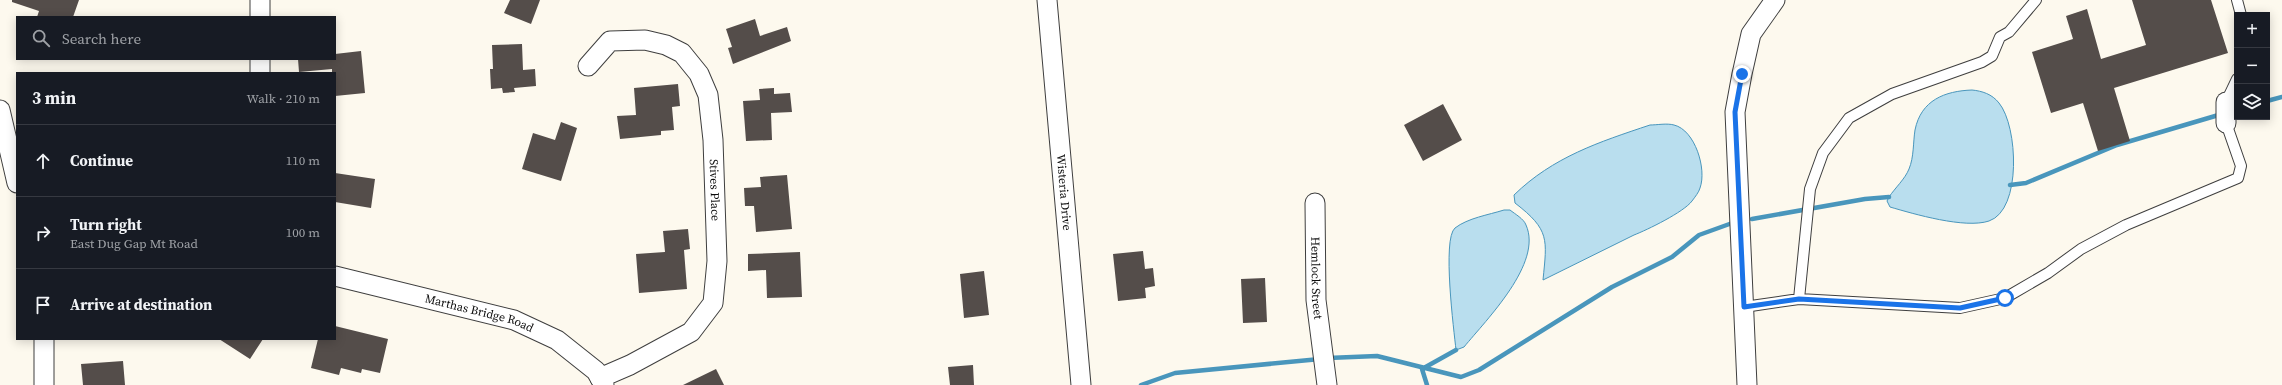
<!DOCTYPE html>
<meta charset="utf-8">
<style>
:root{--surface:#171b24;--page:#242831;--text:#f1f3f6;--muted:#9ea1a6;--line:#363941}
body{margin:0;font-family:"Source Serif 4",serif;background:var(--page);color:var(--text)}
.controls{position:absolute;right:12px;top:12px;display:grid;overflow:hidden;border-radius:0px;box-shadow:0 2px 10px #0003}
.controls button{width:36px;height:36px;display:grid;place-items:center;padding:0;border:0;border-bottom:1px solid var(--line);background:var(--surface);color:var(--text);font:20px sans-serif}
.stop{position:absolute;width:12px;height:12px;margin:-9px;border:3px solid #1a73e8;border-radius:50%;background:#fff}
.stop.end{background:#1a73e8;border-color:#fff;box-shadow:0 1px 4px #0008}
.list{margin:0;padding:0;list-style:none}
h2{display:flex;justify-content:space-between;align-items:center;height:52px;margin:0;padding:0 16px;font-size:17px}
h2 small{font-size:13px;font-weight:400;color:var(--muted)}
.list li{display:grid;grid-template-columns:26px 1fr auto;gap:12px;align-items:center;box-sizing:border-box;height:72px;padding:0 16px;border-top:1px solid var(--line)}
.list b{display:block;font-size:15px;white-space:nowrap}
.list p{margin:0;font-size:13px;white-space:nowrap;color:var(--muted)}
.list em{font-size:13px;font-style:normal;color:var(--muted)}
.icon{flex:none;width:22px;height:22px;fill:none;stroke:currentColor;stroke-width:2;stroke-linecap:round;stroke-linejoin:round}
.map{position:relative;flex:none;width:2282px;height:385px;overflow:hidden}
.search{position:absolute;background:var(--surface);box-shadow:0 2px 10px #0003;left:16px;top:16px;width:320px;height:44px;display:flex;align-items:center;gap:10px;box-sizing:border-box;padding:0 14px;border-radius:0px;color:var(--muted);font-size:15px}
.panel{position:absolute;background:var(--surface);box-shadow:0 2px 10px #0003;left:16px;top:72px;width:320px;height:268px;border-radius:0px}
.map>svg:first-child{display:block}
</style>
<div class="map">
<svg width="2282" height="385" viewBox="0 0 2282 385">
<rect width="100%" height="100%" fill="#fdf9ee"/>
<path fill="#b9deee" stroke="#4996bc" d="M1972,90C1982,91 1992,94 1999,103C2018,126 2022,210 1989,221C1965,229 1914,214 1890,207L1887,201L1889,197C1895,188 1905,179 1909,169C1914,157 1913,143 1915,130C1921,100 1945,91 1972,90Z
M1650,125C1657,125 1667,123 1674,125C1695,130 1707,169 1700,188C1699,192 1695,197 1692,201C1684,212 1647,230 1634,235L1543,280C1547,239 1550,230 1515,203L1514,195C1553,157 1599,142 1650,125Z
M1504,210H1510C1515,214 1524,219 1526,225C1543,263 1487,319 1464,347L1456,350C1454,331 1442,239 1455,228C1468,218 1488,215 1504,210Z"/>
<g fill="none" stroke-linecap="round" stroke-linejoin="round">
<path stroke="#4996bc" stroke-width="4.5" d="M2267,101L2282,97
M2010,185L2026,183L2117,145L2222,114
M1752,219L1865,199L1889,197
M1328,358L1377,356L1461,377L1479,370L1612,287L1672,257L1699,235L1735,222
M1422,369L1456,350
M1422,369L1427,385
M1141,385L1175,373L1320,359"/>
</g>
<path fill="#544d4a" d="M12,0H79L73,17H37L39,11L12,2Z
M510,0H540L531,24L504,13Z
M2132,0H2211L2228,53L2114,88L2130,141L2098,151L2083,103L2051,113L2032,52L2073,39L2066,16L2087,9L2101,59L2146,45Z
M755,19L760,36L787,27L791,41L733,64L728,48L732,47L726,29Z
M522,44L523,70L535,69L536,86L514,88L515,92L503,93L502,88L491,89L490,69H493L492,45Z
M361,51L365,93L335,96V73H332V69L299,72L298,59H335V54Z
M678,84L680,106L672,107L674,130L661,131V135L620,139L617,116L636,115L634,88Z
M774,88V94L790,93L792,112L771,113L772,140L746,141L743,101L760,100L759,89Z
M1443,104L1462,140L1423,161L1404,125Z
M561,122L577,128L561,181L522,169L533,133L555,140Z
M335,173L375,179L371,208L335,202Z
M787,175L792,229L756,232L754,206H745L744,188L761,187L760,177Z
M688,229L690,249L684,250L687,289L639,293L636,254L665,252L663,231Z
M1143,251L1145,269L1153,268L1155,286L1145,288L1146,298L1118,301L1113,254Z
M800,252L802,297L767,298L766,270L748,271V254Z
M984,271L989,315L964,318L960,274Z
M1265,278L1267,322L1243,323L1241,279Z
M335,326L388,339L380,373L362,369L361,373L341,368L339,375L311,368L318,339H335Z
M219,339H263L250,359Z
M123,361L125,385H83L81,364Z
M973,365L974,385H950L948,367Z
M716,369L724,385H683Z"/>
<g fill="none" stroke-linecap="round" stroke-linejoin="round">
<defs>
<path id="service" d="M2237,0L2241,15
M2226,102L2237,79
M1799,299L1810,189L1823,153L1849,118L1892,94L1982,62L1992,56L2000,37L2009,32L2036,0
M1744,307L1799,299L1960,308L2005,298L2048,273L2081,249L2126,225L2238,178L2241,166L2226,123"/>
<g id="minor">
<path d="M260,0V17"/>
<path id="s1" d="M1047,0L1081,385"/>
<path d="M260,59V73"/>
<path id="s2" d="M588,66L610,41L645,40L666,45L682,53L699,74L708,95L713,140L717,261L713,303L691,332L630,365L600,378"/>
<path d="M2226,102V123"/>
<path d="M0,110L17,183"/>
<path id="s3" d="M1315,203L1316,300L1327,385"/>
<path id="s4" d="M335,276L514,320L557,340L596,371L604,385"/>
<path d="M44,339V385"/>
<path d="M1747,385L1735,112L1742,74L1751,34L1775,0"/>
</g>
</defs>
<use href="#service" stroke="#3f3f3f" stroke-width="12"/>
<use href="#minor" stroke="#3f3f3f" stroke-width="21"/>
<use href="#service" stroke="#fff" stroke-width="10"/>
<use href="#minor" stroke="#fff" stroke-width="19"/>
</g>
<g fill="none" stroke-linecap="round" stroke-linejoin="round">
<path stroke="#1a73e8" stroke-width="5" d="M1742,74L1735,112L1744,307L1799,299L1960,308L2005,298"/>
</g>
<g text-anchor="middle" stroke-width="4" stroke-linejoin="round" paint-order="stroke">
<g font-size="12" fill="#0c0c0c" stroke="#fff">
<text dy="4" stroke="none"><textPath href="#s2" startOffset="253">Stives Place</textPath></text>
<text dy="4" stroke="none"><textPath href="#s1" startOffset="193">Wisteria Drive</textPath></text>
<text dy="4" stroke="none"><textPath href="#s3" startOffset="75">Hemlock Street</textPath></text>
<text dy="4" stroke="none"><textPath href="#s4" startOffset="149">Marthas Bridge Road</textPath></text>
</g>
</g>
</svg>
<div class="controls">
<button>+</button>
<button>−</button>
<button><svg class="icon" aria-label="layers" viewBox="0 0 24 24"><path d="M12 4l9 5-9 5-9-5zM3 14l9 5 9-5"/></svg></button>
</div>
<div class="stop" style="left:2005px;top:298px"></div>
<div class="stop end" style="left:1742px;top:74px"></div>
<div class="search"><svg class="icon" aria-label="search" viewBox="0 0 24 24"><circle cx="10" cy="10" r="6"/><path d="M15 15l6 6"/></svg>Search here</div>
<section class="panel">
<h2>3 min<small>Walk · 210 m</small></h2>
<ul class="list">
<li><svg class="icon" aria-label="ahead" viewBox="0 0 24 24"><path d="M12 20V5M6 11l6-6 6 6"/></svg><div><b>Continue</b></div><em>110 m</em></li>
<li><svg class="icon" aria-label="right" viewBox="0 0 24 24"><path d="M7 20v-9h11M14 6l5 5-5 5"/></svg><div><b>Turn right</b><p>East Dug Gap Mt Road</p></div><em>100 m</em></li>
<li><svg class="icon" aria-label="arrive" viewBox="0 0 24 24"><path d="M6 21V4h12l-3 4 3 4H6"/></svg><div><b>Arrive at destination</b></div></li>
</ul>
</section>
</div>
